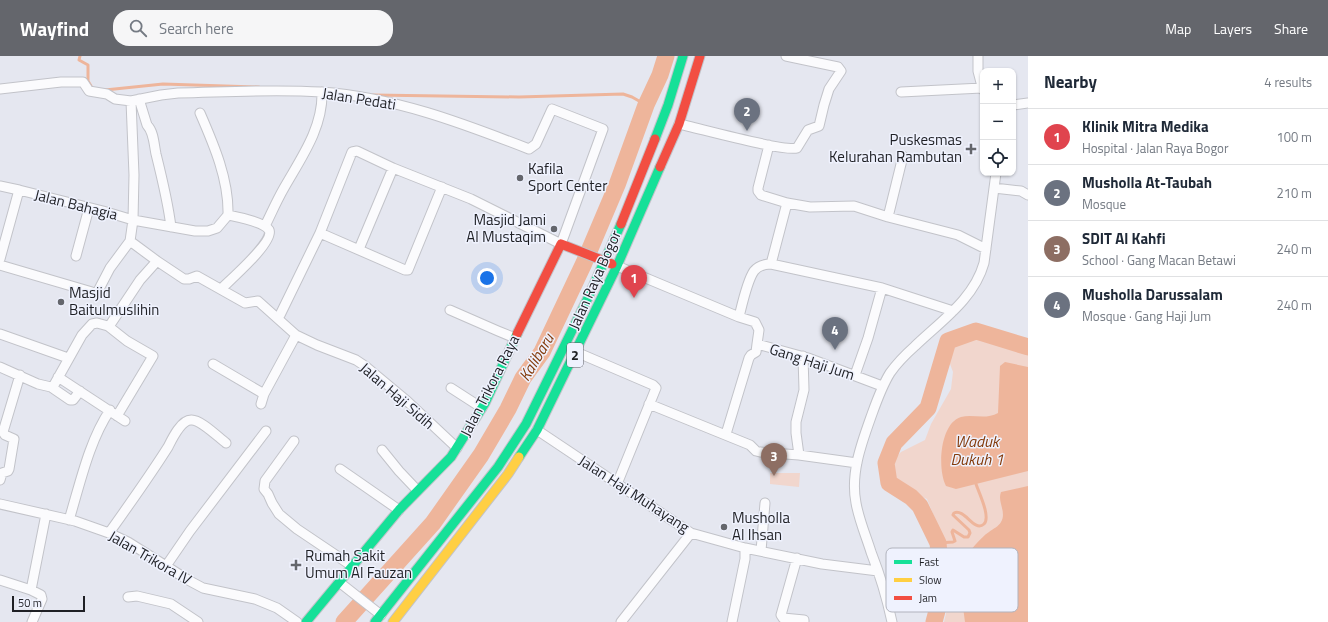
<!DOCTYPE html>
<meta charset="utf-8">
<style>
:root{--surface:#fff;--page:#f6f6f7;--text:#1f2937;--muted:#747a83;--line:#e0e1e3;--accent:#64666c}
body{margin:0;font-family:"Titillium Web",sans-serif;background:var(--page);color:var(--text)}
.controls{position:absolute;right:12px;top:12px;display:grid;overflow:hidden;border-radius:8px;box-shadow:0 1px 3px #0004}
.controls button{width:36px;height:36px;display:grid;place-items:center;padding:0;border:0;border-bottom:1px solid var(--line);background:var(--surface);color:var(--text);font:20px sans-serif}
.scale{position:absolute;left:12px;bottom:10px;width:73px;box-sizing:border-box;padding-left:4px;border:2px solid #1f2025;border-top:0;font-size:11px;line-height:14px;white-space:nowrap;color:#1f2025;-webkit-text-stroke:3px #eff2fe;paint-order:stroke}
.you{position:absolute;left:487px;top:222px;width:14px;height:14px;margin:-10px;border:3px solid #fff;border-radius:50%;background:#1a73e8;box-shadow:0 0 0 6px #1a73e833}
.badge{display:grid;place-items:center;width:26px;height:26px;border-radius:50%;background:var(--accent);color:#fff;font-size:13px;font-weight:700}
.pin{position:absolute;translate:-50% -33px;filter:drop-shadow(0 1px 2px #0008)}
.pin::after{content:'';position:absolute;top:21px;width:14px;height:12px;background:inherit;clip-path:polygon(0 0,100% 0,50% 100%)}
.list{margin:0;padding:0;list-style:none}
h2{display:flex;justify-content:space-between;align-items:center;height:52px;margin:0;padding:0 16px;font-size:17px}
h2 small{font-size:13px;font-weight:400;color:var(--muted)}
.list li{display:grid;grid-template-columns:26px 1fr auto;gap:12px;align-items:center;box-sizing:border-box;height:56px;padding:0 16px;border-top:1px solid var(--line)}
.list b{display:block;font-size:15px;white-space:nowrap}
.list p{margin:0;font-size:13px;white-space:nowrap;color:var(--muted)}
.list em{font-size:13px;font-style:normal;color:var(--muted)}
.icon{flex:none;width:22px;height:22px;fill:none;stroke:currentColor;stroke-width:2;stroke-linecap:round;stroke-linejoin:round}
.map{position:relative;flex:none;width:1028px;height:566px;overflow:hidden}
header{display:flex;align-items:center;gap:24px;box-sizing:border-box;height:56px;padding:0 20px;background:var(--accent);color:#fff}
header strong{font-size:19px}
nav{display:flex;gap:22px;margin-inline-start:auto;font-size:14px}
.search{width:280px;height:36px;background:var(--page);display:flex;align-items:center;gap:10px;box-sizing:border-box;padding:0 14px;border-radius:16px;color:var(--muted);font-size:15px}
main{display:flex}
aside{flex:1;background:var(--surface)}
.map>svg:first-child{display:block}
</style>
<header>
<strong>Wayfind</strong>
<div class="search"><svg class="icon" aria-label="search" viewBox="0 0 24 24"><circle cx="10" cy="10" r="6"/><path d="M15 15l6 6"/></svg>Search here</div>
<nav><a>Map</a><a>Layers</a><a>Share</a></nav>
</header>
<main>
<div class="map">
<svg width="1028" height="566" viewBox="0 0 1028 566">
<rect width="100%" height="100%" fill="#e5e7f0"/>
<path fill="#f1d6cd" d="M976,283L1028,298V566H944C949,547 954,517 949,498C943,479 934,461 927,443L899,430L890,419L891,406L901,396L925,384L931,368L951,333L953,316L947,300C952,288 964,286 976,283Z
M770,417H800L799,431L770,428Z"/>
<path fill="#eeb59b" d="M1005,306L1028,311V415L956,433L946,430C937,413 940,367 961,361C973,358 986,364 998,357L1000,310Z
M1028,430V566H965C962,543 957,506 976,488C980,484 984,479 989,476C993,473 999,470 1001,466C1007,456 997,446 1001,436Z"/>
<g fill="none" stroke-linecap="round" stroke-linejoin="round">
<path stroke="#eeb59b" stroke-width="3" d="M80,0L79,4L88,9V25L91,30
M105,34L163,28L259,31
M373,39L519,41L623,38L632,41L646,49
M938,487L953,486L955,485L952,476L953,474L964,481H968L970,477L969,474L953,459L954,457C965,452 974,477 984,468C991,461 979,437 976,428"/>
<path stroke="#eeb59b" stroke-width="17" d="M344,566L433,467L481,399L508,353L523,322L542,296L584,207L617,129L646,49L660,19L666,0
M934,566L938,551L942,526L938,487L920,450L911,441L889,427L886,407L894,387L928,352L948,285L976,275L1028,291"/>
<defs>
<path id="street" d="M978,0V15L983,34
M0,33L61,26H83L89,35L107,38L115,43L131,45L161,39L178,37C226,36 274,33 321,36C394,41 462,67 529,93L536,88L552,53L603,73L561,188L471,143L393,112L357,95L352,96L320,177
M901,36L982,32
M139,43L147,69C154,76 154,89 156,98C162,122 168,146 171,171
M1013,49L1028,47
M200,57C214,89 229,124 228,159
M679,68C698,72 784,96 797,92L808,74L819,70L824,49L829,33L841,15L838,11L786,0
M769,89L758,132V135L761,139L787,147L810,151L854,150L888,161L958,179L986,193
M0,130L19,134L0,203
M994,132L1021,135L1028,139
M19,134L103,155L133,164L195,175H208L217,172L228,159C237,161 264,166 269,174C275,185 229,225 221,233
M888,161L903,100
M265,170C271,158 277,144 284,132C301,102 323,72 322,36
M130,185L157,205L184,223H189L197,220L245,247L258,245L296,279L317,289L356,304L365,310L407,345L457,392
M359,193L393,112
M76,200L89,152
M771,208L787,147
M0,209L92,236L96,237L98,235L110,212L130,185L133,164L134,119L131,45
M617,210L739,261L755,266L759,274L757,288L808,302L882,330
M450,254L498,275L515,282
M280,259L320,177L405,214H408L442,131
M739,261C742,249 747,225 754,215C758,210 764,208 771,208L882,232L953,255
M108,270L110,269L140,224L157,205
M0,278L68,302
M576,296L653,329L656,332L617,428
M213,308L264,338L296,279
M0,311L38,328L51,331L54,329L82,279L92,268L97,267L108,270L127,285L153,300L117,360
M855,319L868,282L882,232
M58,321L125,365
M51,331L70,344H73L80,335
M451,332L482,352
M261,348L264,338
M649,348L750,389L756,395L760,396L799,399L857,407
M537,374L691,477L745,492L822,508L878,515
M726,378L749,302L751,299L756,296L757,288
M294,385L265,425L264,433L268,438L272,447L279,458L297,473L352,510
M382,394L399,415L417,434
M799,399L796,377V366L804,334L803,300
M340,413L399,454
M0,424L2,417L8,415L9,413L14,383L5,379L3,376L20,319
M0,448L75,465L109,477L128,486L188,524L203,532L255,543L277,552L297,566
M69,464C80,428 89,385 110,354
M109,477C129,449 149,421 168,391C172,383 181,364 191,364C200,363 218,381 226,387
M761,495L765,447
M797,502L781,559L783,562L804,564V566
M166,510L190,475L266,375
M0,524L31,534L41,539L42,543L32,566
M339,526L381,559
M31,534L46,458
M128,541L137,540L171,548L198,566
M621,566L691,477
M732,566L745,503V492
M892,566C887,542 880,519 871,496C866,480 859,464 856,447C850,417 862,386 872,358C877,344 882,330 890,317C897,307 906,298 915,290C941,265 974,243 984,207L996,117"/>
<path id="fast" d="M655,83L668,49L683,0
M519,401L537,374L617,210L660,111
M306,566L399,454L451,401L485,347L517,278
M375,566L498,411L526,368L587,244L621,168"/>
<path id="slow" d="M393,566L508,418L519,401"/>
<path id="jam" d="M660,111L679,68L700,0
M621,168L655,83
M517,278L561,188L612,208"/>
</defs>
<use href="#street" stroke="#c2c3c9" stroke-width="11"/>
<use href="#fast" stroke="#c2c3c9" stroke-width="11"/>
<use href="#slow" stroke="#c2c3c9" stroke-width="11"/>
<use href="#jam" stroke="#c2c3c9" stroke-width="11"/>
<use href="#street" stroke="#fbfbfd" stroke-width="9"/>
<use href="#fast" stroke="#16e098" stroke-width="9"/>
<use href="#slow" stroke="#ffcf43" stroke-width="9"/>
<use href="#jam" stroke="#f24e42" stroke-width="9"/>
</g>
<g fill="#64666c" stroke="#eff2fe" stroke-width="1.5">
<path d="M969 87h4v4h4v4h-4v4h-4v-4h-4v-4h4z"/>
<circle cx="520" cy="122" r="4"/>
<circle cx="554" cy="173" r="4"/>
<circle cx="61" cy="246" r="4"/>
<circle cx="724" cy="471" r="4"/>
<path d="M294 503h4v4h4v4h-4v4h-4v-4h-4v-4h4z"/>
</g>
<g text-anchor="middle" stroke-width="3" stroke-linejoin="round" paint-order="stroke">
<rect fill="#eff2fe" stroke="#5d5f66" stroke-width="1" x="567" y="287" width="16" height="24" rx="3"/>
<g font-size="14" font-weight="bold" fill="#1f2025">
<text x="575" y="304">2</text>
</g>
<g font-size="15" fill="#1f2025" stroke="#eff2fe">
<text transform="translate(359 43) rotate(9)" y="5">Jalan Pedati</text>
<text transform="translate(76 149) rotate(14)" y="5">Jalan Bahagia</text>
<text transform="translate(595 224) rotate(-66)" y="5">Jalan Raya Bogor</text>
<text transform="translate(812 306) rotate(18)" y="5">Gang Haji Jum</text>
<text transform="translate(490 330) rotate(-63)" y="5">Jalan Trikora Raya</text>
<text transform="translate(397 340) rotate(41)" y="5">Jalan Haji Sidih</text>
<text transform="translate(634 438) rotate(33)" y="5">Jalan Haji Muhayang</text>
<text transform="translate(150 502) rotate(30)" y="5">Jalan Trikora IV</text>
</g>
<g font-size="15" fill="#1f2025" stroke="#eff2fe" text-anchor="start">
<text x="962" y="89" text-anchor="end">Puskesmas<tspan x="962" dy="17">Kelurahan Rambutan</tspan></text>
<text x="528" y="118">Kafila<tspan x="528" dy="17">Sport Center</tspan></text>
<text x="546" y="169" text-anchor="end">Masjid Jami<tspan x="546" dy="17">Al Mustaqim</tspan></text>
<text x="69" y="242">Masjid<tspan x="69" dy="17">Baitulmuslihin</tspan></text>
<text x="732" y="467">Musholla<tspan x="732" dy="17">Al Ihsan</tspan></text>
<text x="305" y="505">Rumah Sakit<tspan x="305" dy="17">Umum Al Fauzan</tspan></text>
</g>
<g font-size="16" font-style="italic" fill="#843b0c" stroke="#eff2fe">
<text transform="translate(536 301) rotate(-59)" y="6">Kalibaru</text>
<text x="977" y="391">Waduk<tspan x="977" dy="18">Dukuh 1</tspan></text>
</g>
</g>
<rect x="886" y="492" width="132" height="64" rx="6" fill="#eff2fe" stroke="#b1b3bd" stroke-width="1"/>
<rect x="894" y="504" width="18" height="4" fill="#16e098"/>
<rect x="894" y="522" width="18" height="4" fill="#ffcf43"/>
<rect x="894" y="540" width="18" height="4" fill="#f24e42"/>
<g font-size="11" fill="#1f2025">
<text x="919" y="510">Fast</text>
<text x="919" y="528">Slow</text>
<text x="919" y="546">Jam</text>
</g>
</svg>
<div class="controls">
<button>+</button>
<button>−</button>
<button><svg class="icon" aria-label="locate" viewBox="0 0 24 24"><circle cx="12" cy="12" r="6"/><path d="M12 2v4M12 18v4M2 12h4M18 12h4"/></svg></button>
</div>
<div class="scale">50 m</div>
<div class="you"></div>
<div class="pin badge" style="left:634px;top:242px;background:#e0444e">1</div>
<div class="pin badge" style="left:747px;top:75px;background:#6b7280">2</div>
<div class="pin badge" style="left:774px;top:420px;background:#8d6e63">3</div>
<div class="pin badge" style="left:835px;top:294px;background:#6b7280">4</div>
</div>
<aside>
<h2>Nearby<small>4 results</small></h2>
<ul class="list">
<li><span class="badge" style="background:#e0444e">1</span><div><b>Klinik Mitra Medika</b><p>Hospital · Jalan Raya Bogor</p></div><em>100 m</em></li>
<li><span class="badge" style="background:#6b7280">2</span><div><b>Musholla At-Taubah</b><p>Mosque</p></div><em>210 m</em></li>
<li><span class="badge" style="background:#8d6e63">3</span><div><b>SDIT Al Kahfi</b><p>School · Gang Macan Betawi</p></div><em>240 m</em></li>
<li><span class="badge" style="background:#6b7280">4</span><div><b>Musholla Darussalam</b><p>Mosque · Gang Haji Jum</p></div><em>240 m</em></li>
</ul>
</aside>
</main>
